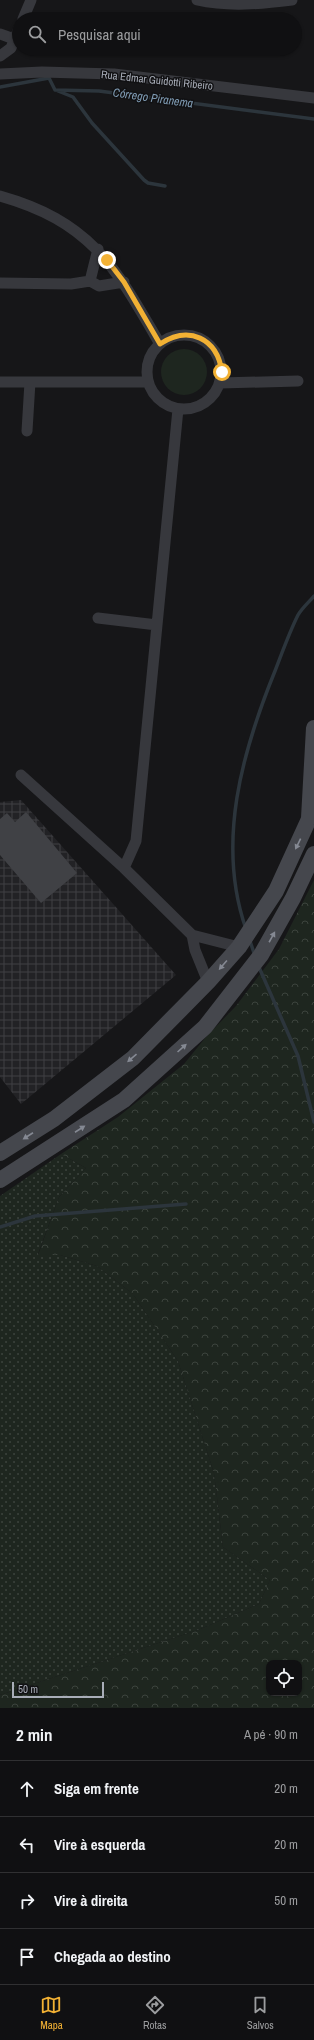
<!DOCTYPE html>
<html lang="pt">
<meta charset="utf-8">
<style>
:root{--surface:#101012;--page:#19191b;--text:#f1f3f6;--muted:#9c9d9f;--line:#303032;--accent:#f2b134}
body{margin:0;font-family:"Archivo Narrow",sans-serif;background:var(--page);color:var(--text)}
.controls{position:absolute;right:12px;bottom:12px;display:grid;overflow:hidden;border-radius:8px;box-shadow:0 1px 3px #0004}
.controls button{width:36px;height:36px;display:grid;place-items:center;padding:0;border:0;border-bottom:1px solid var(--line);background:var(--surface);color:var(--text);font:20px sans-serif}
.scale{position:absolute;left:12px;bottom:10px;width:92px;box-sizing:border-box;padding-left:4px;border:2px solid #a8adb8;border-top:0;font-size:11px;line-height:14px;white-space:nowrap;color:#a8adb8;-webkit-text-stroke:3px #111113;paint-order:stroke}
.stop{position:absolute;width:12px;height:12px;margin:-9px;border:3px solid #f2b134;border-radius:50%;background:#fff}
.stop.end{background:#f2b134;border-color:#fff;box-shadow:0 1px 4px #0008}
.list{margin:0;padding:0;list-style:none}
h2{display:flex;justify-content:space-between;align-items:center;height:52px;margin:0;padding:0 16px;font-size:17px}
h2 small{font-size:13px;font-weight:400;color:var(--muted)}
.list li{display:grid;grid-template-columns:26px 1fr auto;gap:12px;align-items:center;box-sizing:border-box;height:56px;padding:0 16px;border-top:1px solid var(--line)}
.list b{display:block;font-size:15px;white-space:nowrap}
.list em{font-size:13px;font-style:normal;color:var(--muted)}
.icon{flex:none;width:22px;height:22px;fill:none;stroke:currentColor;stroke-width:2;stroke-linecap:round;stroke-linejoin:round}
.map{position:relative;flex:none;width:314px;height:1708px;overflow:hidden}
.search{position:absolute;background:var(--surface);box-shadow:0 1px 3px #0004;left:12px;right:12px;top:12px;height:44px;display:flex;align-items:center;gap:10px;box-sizing:border-box;padding:0 14px;border-radius:22px;color:var(--muted);font-size:15px}
.sheet{height:276px;background:var(--surface)}
nav{display:flex;justify-content:space-around;align-items:center;box-sizing:border-box;height:56px;border-top:1px solid var(--line);background:var(--surface);font-size:11px;color:var(--muted)}
nav a{display:grid;justify-items:center;gap:2px}
nav .on{color:var(--accent)}
.map>svg:first-child{display:block}
</style>
<div class="map">
<svg width="314" height="1708" viewBox="0 0 314 1708">
<defs>
<pattern id="industrial-grid" width="8" height="8" patternUnits="userSpaceOnUse"><rect width="8" height="8" fill="#222225"/><path d="M0 4h8M4 0v8" fill="none" stroke="#3f3f43"/></pattern>
<pattern id="grass-dots" width="8" height="8" patternUnits="userSpaceOnUse"><rect width="8" height="8" fill="#1e261f"/><path d="M2 2h.1M6 6h.1" fill="none" stroke="#3c433d" stroke-width="1.8" stroke-linecap="round"/></pattern>
<pattern id="forest-crowns" width="20" height="18" patternUnits="userSpaceOnUse"><rect width="20" height="18" fill="#1e261f"/><path d="M2 6a3 3 0 1 1 6 0M12 15a3 3 0 1 1 6 0" fill="none" stroke="#3c433d"/></pattern>
</defs>
<rect width="100%" height="100%" fill="#161618"/>
<path fill="url(#industrial-grid)" d="M21,800L176,975L21,1104L0,1077V802Z"/>
<path fill="url(#grass-dots)" d="M61,1154L86,1168L59,1197L38,1254L60,1255L97,1266L133,1294L178,1361L214,1473L223,1547L270,1580L259,1604L198,1630L0,1695V1196Z"/>
<path fill="url(#forest-crowns)" fill-rule="evenodd" d="M314,880V1708H0V1695L198,1630L259,1604L270,1580L223,1547L214,1473L178,1361L133,1294L97,1266L60,1255H38L59,1197L86,1168L61,1154L118,1117L184,1064L206,1037L236,1006L279,949ZM269,1663H299V1693H269Z"/>
<path fill="#1e261f" d="M161 372a23 23 0 1 1 46 0a23 23 0 1 1-46 0Z"/>
<g fill="none" stroke-linecap="round" stroke-linejoin="round">
<path stroke="#2c353c" stroke-width="3.5" d="M0,87L49,78L55,90
M55,90L99,91L314,119
M58,91L73,97L92,123L144,180L148,183L165,186
M246,929C216,843 242,752 275,671C282,653 289,633 298,615C302,608 309,602 314,596
M250,941L255,956
M258,965L298,1056L314,1122
M0,1227L35,1216L186,1204"/>
</g>
<path fill="#404145" d="M26,812L77,873L41,903L0,855V819L7,813L15,822Z"/>
<g fill="none" stroke-linecap="round" stroke-linejoin="round">
<path stroke="#37383d" stroke-width="11" d="M197,0C229,7 260,4 292,0
M23,19L31,0
M0,34L14,39
M0,56L11,48L19,28
M0,74L42,72L114,74L314,98
M0,196C92,222 115,267 160,344
M90,281L98,249
M0,283L71,284L90,281L99,286L124,282
M147 372a37 37 0 1 1 74 0a37 37 0 1 1-74 0Z
M0,382H148
M220,383L298,381
M27,431L30,382
M98,618L157,625
M21,775L124,868L192,935L239,947
M124,868L136,841L178,409
M192,935L195,950L208,982"/>
<path stroke="#45474d" stroke-width="16" d="M309,818L314,728
M0,1153L54,1119L133,1058L208,982L239,947L276,891L314,808
M0,1180L124,1100L205,1027L261,955L293,898L314,854"/>
</g>
<defs><path id="oneway-solid" d="M-6-.8H1V-3.2L6.5 0L1 3.2V.8H-6Z"/></defs>
<g fill="#858993">
<use href="#oneway-solid" transform="translate(298 844) rotate(116)"/>
<use href="#oneway-solid" transform="translate(272 937) rotate(-61)"/>
<use href="#oneway-solid" transform="translate(223 965) rotate(131)"/>
<use href="#oneway-solid" transform="translate(182 1048) rotate(-42)"/>
<use href="#oneway-solid" transform="translate(132 1058) rotate(139)"/>
<use href="#oneway-solid" transform="translate(80 1129) rotate(-33)"/>
<use href="#oneway-solid" transform="translate(28 1136) rotate(147)"/>
</g>
<g fill="none" stroke-linecap="round" stroke-linejoin="round">
<path stroke="#f2b134" stroke-width="5" d="M107,260L124,282L160,344C189,325 217,338 222,372"/>
</g>
<g text-anchor="middle" stroke-width="3" stroke-linejoin="round" paint-order="stroke">
<g font-size="11" fill="#a8adb8" stroke="#111113">
<text transform="translate(157 80) rotate(6)" y="4">Rua Edmar Guidotti Ribeiro</text>
</g>
<g font-size="12" font-style="italic" fill="#7f9bb3" stroke="#111113">
<text transform="translate(153 98) rotate(8)" y="4">Córrego Piranema</text>
</g>
</g>
</svg>
<div class="controls">
<button><svg class="icon" aria-label="locate" viewBox="0 0 24 24"><circle cx="12" cy="12" r="6"/><path d="M12 2v4M12 18v4M2 12h4M18 12h4"/></svg></button>
</div>
<div class="scale">50 m</div>
<div class="stop" style="left:222px;top:372px"></div>
<div class="stop end" style="left:107px;top:260px"></div>
<div class="search"><svg class="icon" aria-label="search" viewBox="0 0 24 24"><circle cx="10" cy="10" r="6"/><path d="M15 15l6 6"/></svg>Pesquisar aqui</div>
</div>
<section class="sheet">
<h2>2 min<small>A pé · 90 m</small></h2>
<ul class="list">
<li><svg class="icon" aria-label="ahead" viewBox="0 0 24 24"><path d="M12 20V5M6 11l6-6 6 6"/></svg><div><b>Siga em frente</b></div><em>20 m</em></li>
<li><svg class="icon" aria-label="left" viewBox="0 0 24 24"><path d="M17 20v-9H6M10 6l-5 5 5 5"/></svg><div><b>Vire à esquerda</b></div><em>20 m</em></li>
<li><svg class="icon" aria-label="right" viewBox="0 0 24 24"><path d="M7 20v-9h11M14 6l5 5-5 5"/></svg><div><b>Vire à direita</b></div><em>50 m</em></li>
<li><svg class="icon" aria-label="arrive" viewBox="0 0 24 24"><path d="M6 21V4h12l-3 4 3 4H6"/></svg><div><b>Chegada ao destino</b></div></li>
</ul>
</section>
<nav>
<a class="on"><svg class="icon" aria-label="map" viewBox="0 0 24 24"><path d="M3 6l6-2 6 2 6-2v14l-6 2-6-2-6 2zM9 4v14M15 6v14"/></svg>Mapa</a>
<a><svg class="icon" aria-label="directions" viewBox="0 0 24 24"><path d="M12 3l9 9-9 9-9-9zM9 14v-3h6M13 9l2 2-2 2"/></svg>Rotas</a>
<a><svg class="icon" aria-label="saved" viewBox="0 0 24 24"><path d="M7 4h10v16l-5-4-5 4z"/></svg>Salvos</a>
</nav>
